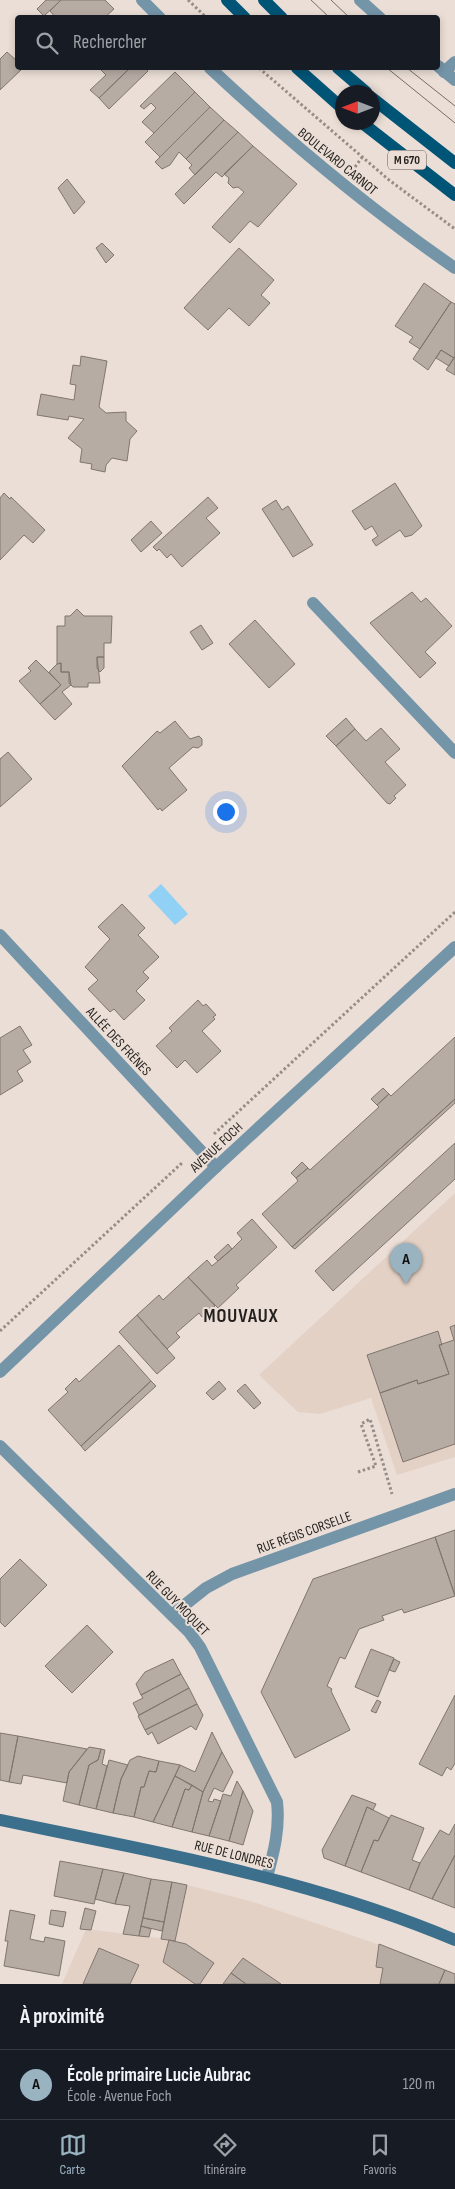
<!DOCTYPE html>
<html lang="fr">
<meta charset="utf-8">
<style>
:root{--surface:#171b24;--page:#20242c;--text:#f1f3f6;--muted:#9ea1a6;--line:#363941;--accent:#9ab3c1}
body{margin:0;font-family:"Sofia Sans Condensed",sans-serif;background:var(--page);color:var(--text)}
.compass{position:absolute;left:335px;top:85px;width:45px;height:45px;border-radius:50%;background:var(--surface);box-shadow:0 2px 8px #0003;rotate:270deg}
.you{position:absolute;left:225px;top:811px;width:18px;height:18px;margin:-12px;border:4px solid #fff;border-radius:50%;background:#1a73e8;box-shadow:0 0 0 8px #1a73e833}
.badge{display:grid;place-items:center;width:32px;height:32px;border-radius:50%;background:var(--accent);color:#111;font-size:16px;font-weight:700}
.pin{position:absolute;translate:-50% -41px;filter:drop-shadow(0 1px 2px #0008)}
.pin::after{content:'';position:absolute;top:26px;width:18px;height:15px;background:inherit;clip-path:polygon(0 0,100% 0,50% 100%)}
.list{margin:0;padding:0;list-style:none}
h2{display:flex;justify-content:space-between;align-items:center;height:65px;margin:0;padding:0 20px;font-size:21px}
h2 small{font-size:16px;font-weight:400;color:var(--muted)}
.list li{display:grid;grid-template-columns:32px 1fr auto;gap:15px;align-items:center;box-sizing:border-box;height:70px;padding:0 20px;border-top:1px solid var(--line)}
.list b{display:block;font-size:19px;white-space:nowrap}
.list p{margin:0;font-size:16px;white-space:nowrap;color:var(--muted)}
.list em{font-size:16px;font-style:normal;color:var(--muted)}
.icon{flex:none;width:28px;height:28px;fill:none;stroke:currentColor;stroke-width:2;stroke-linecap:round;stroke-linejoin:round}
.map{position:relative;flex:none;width:455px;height:1984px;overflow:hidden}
.search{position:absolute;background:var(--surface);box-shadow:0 2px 8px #0003;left:15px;right:15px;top:15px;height:55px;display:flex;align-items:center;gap:12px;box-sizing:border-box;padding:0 18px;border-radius:5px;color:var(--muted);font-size:19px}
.sheet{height:135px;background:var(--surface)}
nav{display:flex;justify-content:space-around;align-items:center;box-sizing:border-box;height:70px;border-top:1px solid var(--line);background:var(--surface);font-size:14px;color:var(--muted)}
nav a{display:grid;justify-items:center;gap:2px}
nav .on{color:var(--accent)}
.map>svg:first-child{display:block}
</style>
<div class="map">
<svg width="455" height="1984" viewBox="0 0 455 1984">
<rect width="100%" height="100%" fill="#eaded6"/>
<path fill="#e4d1c5" d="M455,1193V1457L397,1475L371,1398L320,1414L298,1412L259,1375Z
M187,1885L250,1901L380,1945L455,1974V1984H62L86,1929L175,1940Z"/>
<path fill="#91d1f5" d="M161,884L188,914L175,925L148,896Z"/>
<path fill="#b7aca4" stroke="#80766e" d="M46,0H61L44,16L37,9Z
M61,0H105L114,9L104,18H56L50,11Z
M7,52L18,62V68H23L0,90V59Z
M99,68H130L99,98L90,90L106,75Z
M130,68H145L148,71L109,109L99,98Z
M175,72L195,92L154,133L142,122L156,108L151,103L144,109L140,106Z
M195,92L210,107L160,157L145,142Z
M210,107L224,120L186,159L179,152L170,165L162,169L155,162Z
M224,120L238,132L195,175L189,168L192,165L186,159Z
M238,132L253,146L222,177L216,172L184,204L175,194Z
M253,146L297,184L258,227L250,221L230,243L212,227L244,192L238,187L233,188L228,183L229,178L224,174Z
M67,179L85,202L74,214L58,188Z
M102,243L114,255L106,263L96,248Z
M239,248L274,280L261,295L270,303L249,326L229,308L208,330L184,308Z
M424,283L451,302L420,349L409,342L413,337L395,326Z
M451,302L455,304V356L454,358L441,350L428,370L413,359Z
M441,350L454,358L449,366L436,358Z
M81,356L107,361L99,407L106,413L126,412V421L137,431L130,439L127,461L112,458L106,465L105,472L91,469L92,464L80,462L82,449L68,438L84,419L69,416L68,420L37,415L41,394L74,400L76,385L70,384L73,365L80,366Z
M455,356V375L446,370Z
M395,483L422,526L412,535L405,537L400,530L376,546L372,540L378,536L372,526L365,530L352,511Z
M4,493L10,499L11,497L45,530L33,543L24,535L0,560V498Z
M208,497L218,508L206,518L220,533L182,567L171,554L167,558L159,549L157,551L153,547Z
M276,500L282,510L288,506L313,545L293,557L262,509Z
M151,521L162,533L141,552L131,540Z
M412,592L421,602L426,598L452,626L425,652L436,663L420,678L370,623Z
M77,609L84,616H112L111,643H104V657H97L100,683H88V687H73L69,683V672H61V663L57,664V626H65V616H70Z
M255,620L295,664L269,688L229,644Z
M201,625L213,643L202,650L190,632Z
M97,657H104V668L100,672L97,668Z
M36,660L61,685L40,704L19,681L31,671L28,668Z
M61,663V672H69L71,685L62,692L72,704L55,720L40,704L61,685L49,672L57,664Z
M346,718L355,729L336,746L326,736Z
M175,721L190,739L199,736L202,739V745L198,748L193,747L169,768L187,790L162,811L160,808L158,810L122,766L157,731L160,733Z
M381,728L400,749L385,762L406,785L394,796L396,798L390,804L387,803L336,746L355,729L366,741Z
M8,752L32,779L0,807V759Z
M122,904L145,928L138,935L159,957L143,972L149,978L136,991L145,1000L124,1020L114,1009L110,1012L88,989L98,980L85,967L110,939L98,927Z
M198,1000L203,1006L206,1004L216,1015L213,1017L215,1019L202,1031L221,1051L197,1073L185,1060L177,1068L156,1046L172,1031L169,1028Z
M20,1026L32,1045L23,1050L31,1062L17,1071L23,1081L0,1095V1038Z
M455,1037V1099L292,1247L262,1214L298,1181L296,1178L308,1168L310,1170L379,1107L377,1105L389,1094L391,1096Z
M383,1088L389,1094L377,1105L371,1099Z
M455,1099V1103L295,1249L292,1247Z
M455,1143V1179L333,1291L315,1271Z
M302,1162L308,1168L296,1178L291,1173Z
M252,1219L277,1247L236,1285L239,1288L218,1308L188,1277L207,1260L212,1266L232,1249L242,1239L237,1233Z
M228,1244L232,1249L218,1261L214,1257Z
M188,1277L215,1306L202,1317L199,1313L176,1333L180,1337L167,1349L137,1315L159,1295L163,1300Z
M137,1315L175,1358L157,1374L119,1332Z
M455,1325V1444L403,1462L380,1393L417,1380L418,1384L449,1374L439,1345L454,1340L450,1327Z
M438,1331L442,1345H439L449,1374L418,1384L417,1380L380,1393L367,1355Z
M119,1345L151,1381L81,1446L48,1410L68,1392L65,1389L76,1378L79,1382Z
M151,1381L156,1386L85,1451L81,1446Z
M219,1381L226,1389L213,1400L206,1393Z
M245,1384L261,1403L254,1409L237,1391Z
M455,1530V1595L435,1537Z
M435,1537L455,1596L404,1613L402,1609L382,1616L384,1620L359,1629L345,1659L340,1657L327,1686L332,1689L331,1691L350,1730L295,1758L261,1692L313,1579Z
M20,1559L47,1585L5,1627L0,1622V1579Z
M87,1625L113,1652L72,1693L45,1666Z
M371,1649L394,1658L378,1697L355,1687Z
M173,1659L181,1674L141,1695L136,1684L145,1672Z
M394,1659L400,1662L395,1672L389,1670Z
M181,1674L189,1688L139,1715L133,1703L143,1698L141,1695Z
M189,1688L197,1704L145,1730L138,1716Z
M455,1695V1763L451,1770L447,1767L442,1776L419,1764Z
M377,1700L381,1702L376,1713L371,1711Z
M197,1704L203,1715L196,1730L191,1726L158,1744L152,1732L148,1735L145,1730Z
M212,1732L222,1752L203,1792L175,1776L180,1765L195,1772Z
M0,1733L18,1736L9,1782L0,1780Z
M18,1736L87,1749L69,1772L67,1783L23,1775L21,1784L9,1782Z
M89,1747L101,1749L98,1760L89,1765L79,1805L63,1801L69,1772Z
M101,1749L105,1750L102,1764L107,1766L96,1809L79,1805L89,1765L98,1760Z
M222,1752L233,1772L223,1792L214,1788L208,1801L213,1802L214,1799L221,1801L209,1836L192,1832L203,1792Z
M138,1756L159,1761L156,1772L149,1771L144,1787H141L134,1817L113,1813L121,1779L130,1760Z
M109,1760L128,1765L121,1779L113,1813L96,1809Z
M159,1761L180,1765L153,1822L134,1817L141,1787H144L149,1771L156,1772Z
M175,1776L192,1785L189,1790L185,1789L172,1827L153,1822Z
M237,1781L243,1791L229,1841L209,1836L223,1794L231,1796Z
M192,1785L203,1792L192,1832L172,1827L185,1789L189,1790Z
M243,1791L253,1811L243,1845L229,1841Z
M352,1795L376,1804L373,1810L367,1807L345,1866L324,1858L322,1850Z
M367,1807L389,1818L378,1841L374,1840L361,1872L345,1866Z
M391,1815L424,1828L412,1860L420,1863L409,1890L361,1872L374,1840L378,1841Z
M455,1824V1855L432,1899L409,1890L420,1863L440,1830L449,1835Z
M455,1855V1908L432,1899Z
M60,1861L103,1869L94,1904L54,1896Z
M103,1869L124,1873L115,1904L95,1899Z
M124,1873L151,1879L139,1936L123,1934L130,1906L115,1904Z
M151,1879L172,1882L164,1922L143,1918Z
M172,1882L187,1885L175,1941L161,1939Z
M85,1908L96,1911L91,1930L80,1929Z
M10,1910L35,1915L30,1939L44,1942L45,1937L65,1941L59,1976L4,1966L8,1941H5Z
M51,1910L66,1912L63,1927L49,1924Z
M143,1918L164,1922L162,1931L141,1926Z
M141,1926L151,1929L149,1937L139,1936Z
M169,1940L186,1944L214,1963L200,1984H195L163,1962Z
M379,1944L445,1970L439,1984H380L383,1968L376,1967Z
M99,1948L139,1965L130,1984H83Z
M243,1958L281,1984H246L231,1973Z
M445,1970L455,1974V1984H439Z
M231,1973L246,1984H223Z"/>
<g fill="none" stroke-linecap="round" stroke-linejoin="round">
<path stroke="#968d87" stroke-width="3" stroke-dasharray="2.5 2.5" stroke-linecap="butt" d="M188,0L207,18
M259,68L389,180L455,229
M355,167L363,156
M214,1134L455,912
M0,1331L183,1162
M358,1472L376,1466L361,1424L370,1419L392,1494"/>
<path stroke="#7494a8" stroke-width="12" d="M313,603L455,753"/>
<path stroke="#7494a8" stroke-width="12" d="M444,72L455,62
M0,935L216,1167
M172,1615L206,1588L232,1574L455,1494"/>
<path stroke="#7494a8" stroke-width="12" d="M142,0L160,18
M360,0L380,18
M438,66L455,80
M210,68C287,140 368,208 455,268
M0,1372L216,1167L455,947
M0,1446L189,1632L200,1647L277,1802C280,1828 274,1852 267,1877"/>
<path stroke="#3c6f8b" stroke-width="12" d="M0,1820C36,1827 72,1835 108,1842C226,1866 344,1893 455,1940"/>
<path stroke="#005476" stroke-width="12" d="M227,0L245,18
M264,0L282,18
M297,68L342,108
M338,68L366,92
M372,98L455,163
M361,122L455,195"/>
<path stroke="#766e69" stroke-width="1" d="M311,0L330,18
M331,0L350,18
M387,68L455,123
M407,68L455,106"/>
</g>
<g text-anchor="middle" stroke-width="4" stroke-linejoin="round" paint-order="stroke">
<rect fill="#eaded6" stroke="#5f5854" stroke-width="1" x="388" y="150.5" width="38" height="19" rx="4"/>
<g font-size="12" font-weight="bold" fill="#231f1c">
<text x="407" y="164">M 670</text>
</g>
<g font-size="14" fill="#231f1c" stroke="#eaded6">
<text transform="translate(338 161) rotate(39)" y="5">BOULEVARD CARNOT</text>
<text transform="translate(119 1041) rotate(47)" y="5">ALLÉE DES FRÊNES</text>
<text transform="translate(216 1147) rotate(-43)" y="5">AVENUE FOCH</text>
<text transform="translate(304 1532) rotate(-20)" y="5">RUE RÉGIS CORSELLE</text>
<text transform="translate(178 1603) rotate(46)" y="5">RUE GUY MOQUET</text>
<text transform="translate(234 1854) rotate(14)" y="5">RUE DE LONDRES</text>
</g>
<g font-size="19" font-weight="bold" letter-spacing="1" fill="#231f1c" stroke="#eaded6">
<text x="241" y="1322">MOUVAUX</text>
</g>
</g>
</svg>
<svg class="compass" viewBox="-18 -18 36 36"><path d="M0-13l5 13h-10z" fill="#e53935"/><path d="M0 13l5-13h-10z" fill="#9ea1a6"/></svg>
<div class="you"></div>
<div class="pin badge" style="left:406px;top:1284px">A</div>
<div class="search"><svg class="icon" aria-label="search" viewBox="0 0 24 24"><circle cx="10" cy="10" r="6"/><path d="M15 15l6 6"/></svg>Rechercher</div>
</div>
<section class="sheet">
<h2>À proximité<small></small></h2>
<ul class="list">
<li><span class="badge">A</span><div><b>École primaire Lucie Aubrac</b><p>École · Avenue Foch</p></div><em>120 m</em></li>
</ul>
</section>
<nav>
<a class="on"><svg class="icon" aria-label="map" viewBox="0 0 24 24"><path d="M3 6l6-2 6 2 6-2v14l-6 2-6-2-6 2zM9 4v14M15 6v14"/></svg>Carte</a>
<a><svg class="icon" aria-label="directions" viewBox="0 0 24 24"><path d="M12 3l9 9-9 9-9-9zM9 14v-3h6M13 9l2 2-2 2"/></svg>Itinéraire</a>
<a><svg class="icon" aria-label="saved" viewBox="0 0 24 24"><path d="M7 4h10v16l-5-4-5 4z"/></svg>Favoris</a>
</nav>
